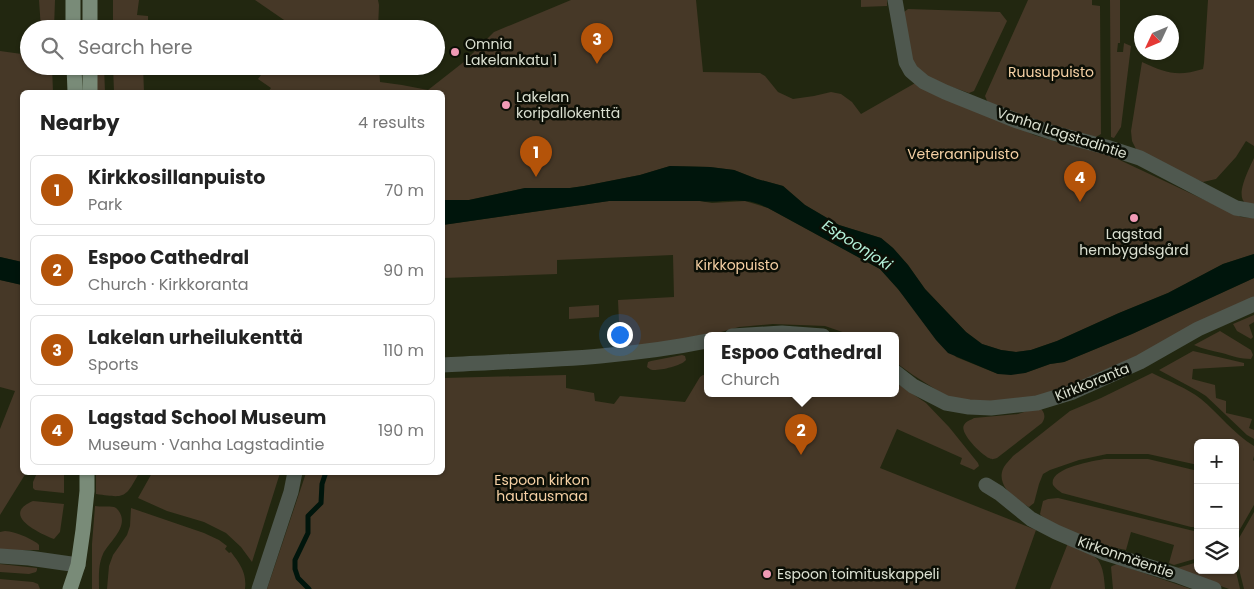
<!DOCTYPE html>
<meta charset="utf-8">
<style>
:root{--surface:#fff;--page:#f2f2f2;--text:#222;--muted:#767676;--line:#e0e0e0;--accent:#b45309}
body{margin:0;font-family:Poppins,sans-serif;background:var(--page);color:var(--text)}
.controls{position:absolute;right:15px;bottom:15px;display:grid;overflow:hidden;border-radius:8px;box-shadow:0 1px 4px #0004}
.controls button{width:45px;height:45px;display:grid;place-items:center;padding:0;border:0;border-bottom:1px solid var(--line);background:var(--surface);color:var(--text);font:25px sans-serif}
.compass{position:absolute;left:1134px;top:15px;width:45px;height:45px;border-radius:50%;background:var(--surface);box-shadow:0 1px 4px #0004;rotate:226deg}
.you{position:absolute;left:619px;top:334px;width:18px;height:18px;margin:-12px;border:4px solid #fff;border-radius:50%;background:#1a73e8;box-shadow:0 0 0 8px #1a73e833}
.badge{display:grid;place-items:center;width:32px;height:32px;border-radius:50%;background:var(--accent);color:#fff;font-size:16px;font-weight:700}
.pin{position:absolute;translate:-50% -41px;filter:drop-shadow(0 1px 2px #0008)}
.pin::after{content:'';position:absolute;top:26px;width:18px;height:15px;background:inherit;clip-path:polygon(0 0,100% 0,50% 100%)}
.popup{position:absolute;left:704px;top:332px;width:195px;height:65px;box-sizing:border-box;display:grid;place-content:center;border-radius:8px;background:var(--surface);filter:drop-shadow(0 1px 4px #0005);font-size:16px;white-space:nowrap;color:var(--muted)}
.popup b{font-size:19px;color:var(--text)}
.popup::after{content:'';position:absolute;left:50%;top:100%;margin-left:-10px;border:10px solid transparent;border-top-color:var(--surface)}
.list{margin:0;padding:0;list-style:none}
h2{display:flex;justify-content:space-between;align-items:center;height:65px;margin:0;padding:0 20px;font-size:21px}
h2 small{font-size:16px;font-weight:400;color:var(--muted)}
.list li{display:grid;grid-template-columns:32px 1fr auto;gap:15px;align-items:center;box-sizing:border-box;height:70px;margin:0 10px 10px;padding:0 10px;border:1px solid var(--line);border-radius:8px}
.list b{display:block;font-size:19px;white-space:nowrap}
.list p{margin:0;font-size:16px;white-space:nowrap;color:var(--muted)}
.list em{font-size:16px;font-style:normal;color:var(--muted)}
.icon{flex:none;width:28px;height:28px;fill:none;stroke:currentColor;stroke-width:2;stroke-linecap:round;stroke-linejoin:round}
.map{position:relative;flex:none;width:1254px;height:589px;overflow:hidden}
.search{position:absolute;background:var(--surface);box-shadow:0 1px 4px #0004;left:20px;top:20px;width:425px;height:55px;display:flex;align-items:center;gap:12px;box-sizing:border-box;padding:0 18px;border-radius:28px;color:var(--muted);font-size:19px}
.panel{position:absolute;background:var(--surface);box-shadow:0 1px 4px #0004;left:20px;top:90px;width:425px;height:385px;border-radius:8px}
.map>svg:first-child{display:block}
</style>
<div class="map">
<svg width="1254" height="589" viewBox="0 0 1254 589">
<rect width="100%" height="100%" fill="#222710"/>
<path fill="#463827" d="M39,0H55L54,29H41Z
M113,0H139L137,15L148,16V22L119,29H113Z
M255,0H378L379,5L378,29H283L287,22Z
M571,0H696L703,72L760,73L765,76L778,92L793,99L814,96L831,92L841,94L852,102L861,114L917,82L1034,135L1067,145L1092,147L1241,217L1254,218V254L1223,264L1168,293L1119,313L1057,341L1031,350L1016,352L1001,350L982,344L966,332L925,289L908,265L893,248L881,238L839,225L805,205L783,186L757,179L734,170L710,167L670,166L640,175L584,186L570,188H525L469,200H443L442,92H268L271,88L258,79L268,66H379L380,82L402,85L428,90L465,61L494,32Z
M861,0H887V6L861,7Z
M1028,0H1092V5L1100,6L1101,134L1096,137L1081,134L1001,111L988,103L985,96Z
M1110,0H1120V43H1118L1117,52H1123L1124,43L1131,46L1121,127L1114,138L1111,137Z
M1208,0H1254V146L1246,141L1236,157L1216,179L1203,182L1190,177L1137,151L1132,141L1131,131L1142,62C1166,73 1177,77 1203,69L1204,63Z
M908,9L1000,12L1007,21L974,91L969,93L929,79L912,62L904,12Z
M0,51L29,55V66H52L53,92H22V262L0,257Z
M96,66H104L105,92H96Z
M113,66H143L144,92H114Z
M1254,158V205C1253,205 1247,204 1246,203C1234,197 1250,167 1254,158Z
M609,201H700L712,203L745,201L768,208L880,269L898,289L956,357L998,374L1025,373L1050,364L1064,362L1132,334L1254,278V299L1131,360L1062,389L1030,398L982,403L946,396L913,375L895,362V336H854L825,326L773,324L739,327L692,340L622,349L620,344L618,300L674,297L673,255L557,260V274L443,278L442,225Z
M0,280L22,285V472L26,473L0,515V429L15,391L0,387Z
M599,305V317L569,319V307Z
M1254,315V322L1249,325L1253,337L1251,339L1237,331L1233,324Z
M1220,331L1251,350L1253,355L1251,359C1241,359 1232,356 1222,353C1213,351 1203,349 1194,345Z
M1193,351L1244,363V366L1193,369L1192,379L1215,385L1216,398L1226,401V413L1252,419L1249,428L1254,430V439L1247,435L1206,396L1198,391L1159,370Z
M682,355L685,356L686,360C681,366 662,370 654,370C650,370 650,369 647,367L648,362L651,361Z
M1152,373C1168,381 1187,388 1201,399C1219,414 1234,434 1254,446V456L1253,460L1254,461V505L1235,538V443H1198V465L1148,454H1107L1079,460L1050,470L1043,474L1039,484L1034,503L1029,507C1016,501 996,486 1003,469C1005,464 1010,460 1013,456L1070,411L1101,398Z
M566,375V388L594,393L595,401L614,404L620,396L685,402L700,377L703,375L707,376V394H895V382L926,403L949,427L978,463L979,466L974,470L960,464L962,458L897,429L880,468L1036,530L1015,589H267L306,473L442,472L443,378Z
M1039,407C1045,412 1046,417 1042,423L997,458C993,459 993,460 989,458C982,455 959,433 964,425C966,421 971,420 974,418L1018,414Z
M1104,459H1148L1198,471V527H1191L1062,493C1059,491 1055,488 1053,485C1048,468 1094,461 1104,459Z
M37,473H64V493L35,490L33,488V482Z
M96,473V472L139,473C125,499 125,498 96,494Z
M152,473H280L252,562L241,547L226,533L204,522L167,511L138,498Z
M1058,498L1198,532V558L1174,565L1169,563L1174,545L1131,532L1126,550C1119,549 1113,547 1107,546C1095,542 1045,522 1040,514L1043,501L1048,499Z
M33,501L64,504L60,532L54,539C39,533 0,515 33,501Z
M95,506C100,507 109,506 114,507C117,508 119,511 120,513C128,528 109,542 103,554C98,565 99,577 99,589H92V544Z
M131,508L204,533L219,540L227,546L225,549L229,553L231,552C240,564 247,573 245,589H107L109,566L113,555L127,535L130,526Z
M1254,512V589H1244L1235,553V545Z
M5,531C17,532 27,537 37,543L39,545V550H0V532Z
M1068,543C1096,556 1103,555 1105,589H1050Z
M1198,562V570H1235V567L1240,589H1229L1179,571L1177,568Z
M0,564L37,568V570L36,572L29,574L0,572Z
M1117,564L1191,589H1113L1111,567L1112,566Z
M0,579L33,582L38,584L40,589H0Z"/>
<path fill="#00150c" d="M670,166L710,167L734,170L757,179L783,186L805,205L839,225L881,238L893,248L908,265L925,289L966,332L982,344L1001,350L1016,352L1031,350L1057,341L1119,313L1168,293L1223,264L1254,254V278L1132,334L1064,362L1050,364L1025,373L1011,375L998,374L948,353L936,340L898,289L880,269L768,208C761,205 753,201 745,201C730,199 716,203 700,201H609L443,225V200H469L525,188H570L584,186L640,175Z
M0,257L22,262V285L0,280Z"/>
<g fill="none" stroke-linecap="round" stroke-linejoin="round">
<path stroke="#00150c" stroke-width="5" d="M309,589L298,578L295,569V560L308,533V516L321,503L322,484L326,472"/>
<path stroke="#4f584f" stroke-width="15" d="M895,0L906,62L911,71L924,82L945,92L1017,121L1053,133L1106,147L1140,158L1236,208L1254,211
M732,336L782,333L823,336
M442,365C531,360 620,359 707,341
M895,372L913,386L946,403L969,407L991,408L1037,403L1073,392L1140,362L1198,329L1254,304
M986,485L999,493L1031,519L1056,532L1105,553L1176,575L1214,589
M0,556L29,558L78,565
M259,589L291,492L295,472"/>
<path stroke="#798b78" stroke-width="15" d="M90,0V29
M73,29V0
M74,66L75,92
M90,66V92
M70,589L78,565L83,530L87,491V472"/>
</g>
<g fill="#f09ab5" stroke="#0c0f06" stroke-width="2">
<circle cx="455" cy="52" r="5"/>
<circle cx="506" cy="105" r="5"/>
<circle cx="1134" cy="218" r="5"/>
<circle cx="767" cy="574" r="5"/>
</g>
<g text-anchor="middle" stroke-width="5" stroke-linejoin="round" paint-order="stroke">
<g font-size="14" fill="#dbe0d1" stroke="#0c0f06" text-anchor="start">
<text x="465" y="49">Omnia<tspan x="465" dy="16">Lakelankatu 1</tspan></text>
<text x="516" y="102">Lakelan<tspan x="516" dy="16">koripallokenttä</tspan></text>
<text x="1134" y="239" text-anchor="middle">Lagstad<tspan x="1134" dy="16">hembygdsgård</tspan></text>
<text x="777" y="579">Espoon toimituskappeli</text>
</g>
<g font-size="14" fill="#f5d0a4" stroke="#0c0f06">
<text x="1051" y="77">Ruusupuisto</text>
<text x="963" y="159">Veteraanipuisto</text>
<text x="737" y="270">Kirkkopuisto</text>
<text x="542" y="485">Espoon kirkon<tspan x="542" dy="16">hautausmaa</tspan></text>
</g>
<g font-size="14" fill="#dbe0d1" stroke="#0c0f06">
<text transform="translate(1062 133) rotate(18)" y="5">Vanha Lagstadintie</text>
<text transform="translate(1092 382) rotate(-22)" y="5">Kirkkoranta</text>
<text transform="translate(1126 557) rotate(19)" y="5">Kirkonmäentie</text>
</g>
<g font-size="15" font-style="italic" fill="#b4f2da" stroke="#0c0f06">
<text transform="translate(857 245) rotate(33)" y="5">Espoonjoki</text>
</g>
</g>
</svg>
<div class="controls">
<button>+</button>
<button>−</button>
<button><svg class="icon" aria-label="layers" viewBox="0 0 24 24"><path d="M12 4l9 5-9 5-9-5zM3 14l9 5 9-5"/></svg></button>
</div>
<svg class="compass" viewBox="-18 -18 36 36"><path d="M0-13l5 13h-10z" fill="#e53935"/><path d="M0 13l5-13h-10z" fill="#767676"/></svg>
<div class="you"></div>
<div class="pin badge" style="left:536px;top:177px">1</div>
<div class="pin badge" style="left:801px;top:455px">2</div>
<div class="popup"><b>Espoo Cathedral</b>Church</div>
<div class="pin badge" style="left:597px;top:64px">3</div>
<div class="pin badge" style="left:1080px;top:202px">4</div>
<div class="search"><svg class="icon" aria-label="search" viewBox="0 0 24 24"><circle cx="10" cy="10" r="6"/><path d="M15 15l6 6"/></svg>Search here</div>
<section class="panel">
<h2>Nearby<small>4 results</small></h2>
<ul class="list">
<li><span class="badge">1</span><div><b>Kirkkosillanpuisto</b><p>Park</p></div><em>70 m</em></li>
<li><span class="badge">2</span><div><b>Espoo Cathedral</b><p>Church · Kirkkoranta</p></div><em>90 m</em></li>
<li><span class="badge">3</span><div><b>Lakelan urheilukenttä</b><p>Sports</p></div><em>110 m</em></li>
<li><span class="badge">4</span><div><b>Lagstad School Museum</b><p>Museum · Vanha Lagstadintie</p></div><em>190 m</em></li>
</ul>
</section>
</div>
